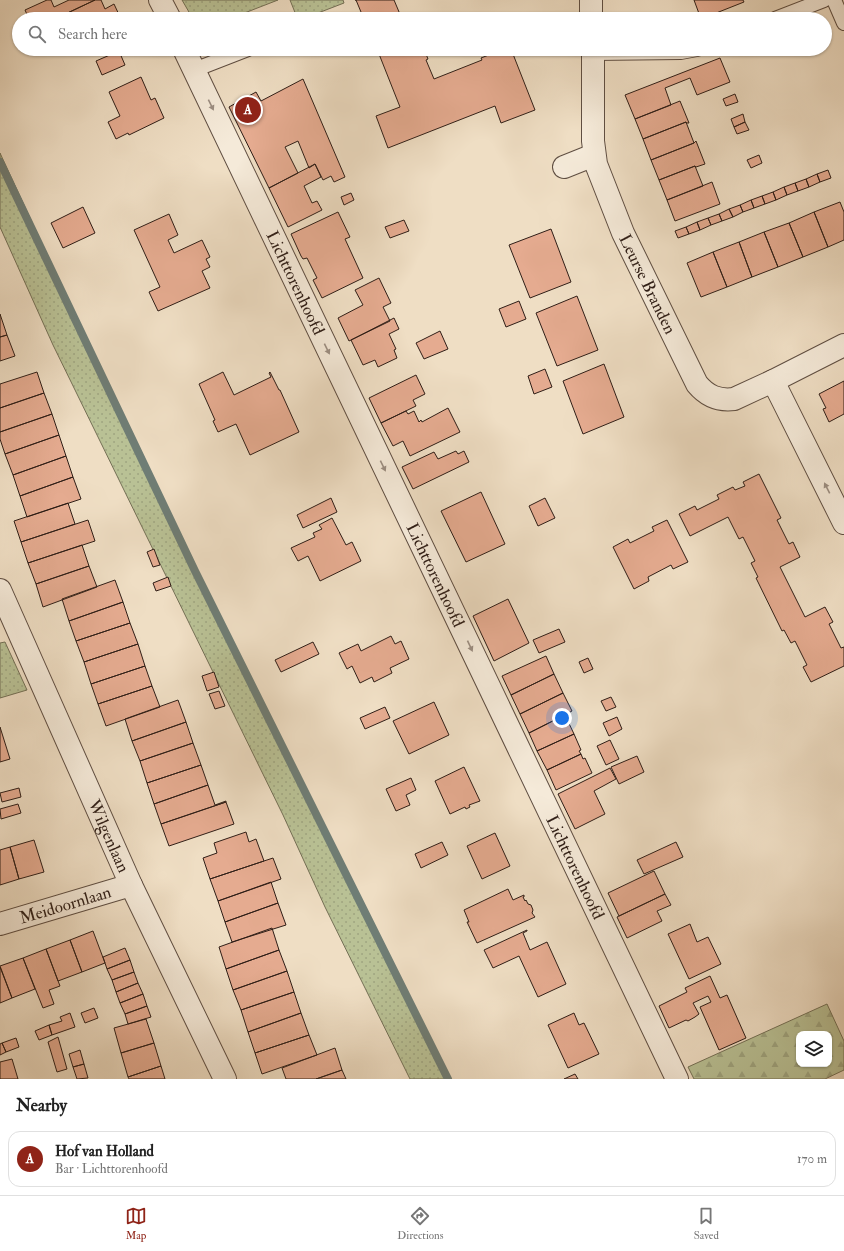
<!DOCTYPE html>
<meta charset="utf-8">
<style>
:root{--surface:#fff;--page:#f2f2f2;--text:#222;--muted:#767676;--line:#e0e0e0;--accent:#8f2418}
body{margin:0;font-family:"IM FELL Double Pica",serif;background:var(--page);color:var(--text)}
.controls{position:absolute;right:12px;bottom:12px;display:grid;overflow:hidden;border-radius:8px;box-shadow:0 1px 3px #0004}
.controls button{width:36px;height:36px;display:grid;place-items:center;padding:0;border:0;border-bottom:1px solid var(--line);background:var(--surface);color:var(--text);font:20px sans-serif}
.you{position:absolute;left:562px;top:718px;width:14px;height:14px;margin:-10px;border:3px solid #fff;border-radius:50%;background:#1a73e8;box-shadow:0 0 0 6px #1a73e833}
.badge{display:grid;place-items:center;width:26px;height:26px;border-radius:50%;background:var(--accent);color:#fff;font-size:13px;font-weight:700}
.pin{position:absolute;translate:-50% -50%;border:2px solid #fff;box-shadow:0 1px 4px #0006}
.list{margin:0;padding:0;list-style:none}
h2{display:flex;justify-content:space-between;align-items:center;height:52px;margin:0;padding:0 16px;font-size:17px}
h2 small{font-size:13px;font-weight:400;color:var(--muted)}
.list li{display:grid;grid-template-columns:26px 1fr auto;gap:12px;align-items:center;box-sizing:border-box;height:56px;margin:0 8px 8px;padding:0 8px;border:1px solid var(--line);border-radius:12px}
.list b{display:block;font-size:15px;white-space:nowrap}
.list p{margin:0;font-size:13px;white-space:nowrap;color:var(--muted)}
.list em{font-size:13px;font-style:normal;color:var(--muted)}
.icon{flex:none;width:22px;height:22px;fill:none;stroke:currentColor;stroke-width:2;stroke-linecap:round;stroke-linejoin:round}
.map{position:relative;flex:none;width:844px;height:1079px;overflow:hidden}
.search{position:absolute;background:var(--surface);box-shadow:0 1px 3px #0004;left:12px;right:12px;top:12px;height:44px;display:flex;align-items:center;gap:10px;box-sizing:border-box;padding:0 14px;border-radius:22px;color:var(--muted);font-size:15px}
.sheet{height:116px;background:var(--surface)}
nav{display:flex;justify-content:space-around;align-items:center;box-sizing:border-box;height:56px;border-top:1px solid var(--line);background:var(--surface);font-size:11px;color:var(--muted)}
nav a{display:grid;justify-items:center;gap:2px}
nav .on{color:var(--accent)}
.map>svg:first-child{display:block}
</style>
<div class="map">
<svg width="844" height="1079" viewBox="0 0 844 1079">
<defs>
<pattern id="grass-dots" width="8" height="8" patternUnits="userSpaceOnUse"><rect width="8" height="8" fill="#b9c195"/><path d="M2 2h.1M6 6h.1" fill="none" stroke="#9fa580" stroke-width="1.8" stroke-linecap="round"/></pattern>
<pattern id="forest-firs" width="22" height="20" patternUnits="userSpaceOnUse"><rect width="22" height="20" fill="#b9c195"/><path d="M5 1l3.5 6h-7zM16 11l3.5 6h-7z" fill="#9fa580"/></pattern>
</defs>
<rect width="100%" height="100%" fill="#efdec4"/>
<filter id="stains"><feTurbulence type="fractalNoise" baseFrequency=".005" numOctaves="4"/><feColorMatrix values="0 0 0 0 .2 0 0 0 0 .09 0 0 0 0 .02 0 0 0 .5 -.17"/></filter>
<radialGradient id="worn" r=".72"><stop offset=".6" stop-color="#630" stop-opacity="0"/><stop offset="1" stop-color="#630" stop-opacity=".3"/></radialGradient>
<path fill="url(#grass-dots)" stroke="#747056" d="M182,0H278L229,19H193Z
M290,0H343L344,3L305,18L303,13L296,15Z
M0,153C143,465 292,773 447,1079H410L325,907L283,815L53,345L0,227Z
M5,642L27,690L0,698V643Z"/>
<path fill="url(#forest-firs)" stroke="#747056" fill-rule="evenodd" d="M827,1004L844,1041V1070L825,1079H694L688,1067ZM799,1034H829V1064H799Z"/>
<g fill="none" stroke-linecap="round" stroke-linejoin="round">
<path stroke="#6f7d75" stroke-width="8" d="M0,162L195,571L448,1079"/>
</g>
<path fill="#e5ab90" stroke="#2f1e17" d="M47,0H51L54,7L69,0H95L59,17L58,16L51,19H29L25,10Z
M95,0H101L105,9L114,4L121,19H59V17Z
M355,0H394L402,19H358V18L361,17L360,15L361,12L356,0Z
M694,0H743L744,2L701,19Z
M377,49H424L428,59L426,60L434,79L482,60L481,58L504,49H511L535,110L501,123L495,106L388,148L376,116L400,107Z
M119,51L125,65L102,75L96,61Z
M720,58L730,82L697,95L690,78L665,88L671,105L635,119L625,95Z
M141,77L151,100L155,98L164,118L129,135L128,133L116,139L108,122L120,116L109,92Z
M303,79L345,177L334,182L331,176L323,180L315,164L309,168L298,141L285,147L298,173L269,188L229,107L256,92L261,101Z
M735,94L738,102L726,106L723,99Z
M680,101L689,123H686V122L643,139L635,119Z
M743,114L745,122L734,127L731,119Z
M686,122L694,143L651,160L643,139Z
M745,122L749,130L737,134L734,127Z
M696,141L705,164L696,167L695,166L659,180L651,160L694,143Z
M759,155L762,163L751,168L747,160Z
M315,164L321,177L304,186L312,203L317,201L322,210L288,227L269,188Z
M695,166L703,186L667,200L659,180Z
M828,170L831,178L820,182L817,174Z
M817,174L820,182L809,187L806,179Z
M806,179L809,187L798,191L795,183Z
M712,182L720,204L675,221L667,200Z
M795,183L798,191L787,195L784,187Z
M784,187L787,195L776,200L773,192Z
M773,192L776,200L765,204L762,196Z
M351,193L354,200L344,205L341,197Z
M762,196L765,204L754,208L751,200Z
M751,200L754,208L743,212L740,205Z
M840,202L844,212V240L828,247L814,212Z
M740,205L743,212L733,217L729,209Z
M83,207L95,233L63,248L51,223Z
M729,209L733,217L722,221L719,214Z
M338,212L350,237L345,239L363,278L322,298L313,280L317,278L307,258L303,259L301,256L291,234Z
M814,212L828,247L803,257L789,223Z
M169,214L178,235L168,240L174,253L202,240L210,257L206,259L210,267L202,271L210,288L158,311L149,292L160,287L134,230Z
M719,214L722,221L711,225L708,218Z
M708,218L711,225L700,230L697,222Z
M404,220L409,231L390,238L385,227Z
M697,222L700,230L689,234L686,227Z
M789,223L803,257L778,267L764,232Z
M686,227L689,234L678,238L675,231Z
M551,229L571,282L530,298L509,245Z
M764,232L778,267L752,277L739,242Z
M739,242L752,277L727,287L713,252Z
M713,252L727,287L701,297L687,263Z
M379,278L391,303L383,307L390,321L349,341L338,318L363,305L355,290Z
M577,296L598,350L557,366L536,313Z
M519,301L526,319L506,327L499,309Z
M0,314L7,335L0,337Z
M394,318L399,329L389,334L396,349L394,350L397,358L378,367L375,360L363,365L351,340Z
M440,331L448,349L424,359L416,343Z
M7,335L15,356L0,361V337Z
M604,364L624,417L583,434L563,381Z
M545,369L552,387L534,394L528,376Z
M37,372L44,393L0,408V384Z
M223,372L234,395L271,377L269,373L270,372L279,390H280L299,432L250,455L236,424L218,432L213,421L215,420L199,384Z
M416,375L425,394L413,400L416,406L381,423L369,398Z
M844,381V414L829,422L823,409L826,408L819,394Z
M44,393L52,414L0,432V408Z
M448,408L460,432L410,456L403,441L393,446L381,423L406,411L408,414L414,411L419,422L421,420L422,422Z
M52,414L59,435L5,454L0,439V432Z
M59,435L66,456L13,475L5,454Z
M456,451L458,454L464,451L469,462L413,489L402,467L434,452L438,459Z
M66,456L73,477L20,496L13,475Z
M759,474L781,518L777,520L789,544L793,542L800,557L780,567L805,617L825,607L833,622L829,624L841,648L844,647V666L811,682L803,667L807,665L795,641L791,643L784,630L782,631L756,578L758,577L751,563L755,561L743,537L739,539L728,517L690,536L679,514L695,506L697,510L719,499L717,495L733,487L735,490L745,486L743,482Z
M73,477L81,499L27,517L20,496Z
M481,492L505,544L466,562L441,511Z
M331,498L337,512L303,528L297,515Z
M545,498L555,518L538,526L529,506Z
M68,503L75,524L21,542L14,521Z
M332,518L346,545L352,542L361,561L320,581L308,556L298,561L291,548L315,537L313,533L322,529L319,525Z
M88,520L95,541L28,563L21,542Z
M667,520L688,562L673,569L671,565L648,577L649,581L634,589L613,547L628,539L630,543L654,531L652,527Z
M82,545L89,566L36,584L28,563Z
M154,549L160,565L153,567L147,552Z
M89,566L97,587L43,607L36,584Z
M168,577L171,586L156,591L153,583Z
M115,580L123,602L69,621L62,599Z
M508,599L529,643L494,661L473,616Z
M123,602L130,623L76,641L69,621Z
M130,623L138,644L84,662L76,641Z
M559,629L565,642L539,653L533,640Z
M391,636L395,644L401,641L409,659L390,668L392,673L374,682L372,677L360,683L352,666L347,669L339,653L358,644L361,651Z
M313,642L319,654L281,672L275,660Z
M138,644L145,666L91,684L84,662Z
M546,656L554,674L511,695L502,676Z
M588,658L593,669L584,673L579,662Z
M145,666L152,686L98,704L91,684Z
M214,672L219,687L207,691L202,676Z
M554,674L563,693L520,714L511,695Z
M152,686L160,707L106,726L98,704Z
M219,691L225,706L215,709L209,694Z
M563,693L572,711L529,733L520,714Z
M611,697L616,707L606,711L601,701Z
M178,700L186,722L132,741L125,719Z
M434,702L449,735L409,754L393,721Z
M385,707L390,718L365,729L360,718Z
M565,715L574,734L537,751L529,733Z
M617,717L622,729L609,736L603,723Z
M186,722L193,743L140,761L132,741Z
M0,727L10,759L0,762Z
M574,734L581,750L579,751L581,754L547,770L537,751Z
M610,740L619,759L606,765L597,746Z
M193,743L201,765L147,783L140,761Z
M581,754L583,759L585,758L592,773L556,790L547,770Z
M637,756L644,772L619,784L611,767Z
M201,765L208,785L154,804L147,783Z
M464,767L480,801L469,805L470,807L466,809L465,807L450,814L435,781Z
M610,768L616,779L594,791L605,814L575,829L558,794Z
M411,778L416,790L406,795L410,805L396,811L386,789Z
M208,785L215,805L226,801V802L161,824L154,804Z
M19,788L21,797L2,802L0,793Z
M226,802L234,824L169,846L161,824Z
M18,804L21,813L1,819L0,809Z
M246,832L249,842L256,839L264,861L210,879L203,858L217,853L214,843Z
M495,833L510,866L482,879L467,846Z
M34,840L44,872L19,879L10,847Z
M442,842L448,855L421,868L415,854Z
M676,842L683,857L644,874L637,860Z
M10,847L19,879L0,885V850Z
M273,858L281,879L218,901L210,879Z
M654,871L665,894L619,916L608,893Z
M271,882L278,903L225,922L218,901Z
M508,889L513,900L524,895V897H523L525,901L526,900L528,904L531,905L533,910L532,913L535,917L477,943L467,922H469L464,910Z
M665,894L671,905L657,911L662,921L627,938L617,917Z
M278,903L286,925L232,942L225,922Z
M690,924L697,942L708,937L721,964L689,979L668,934Z
M272,928L279,950L226,969L219,947Z
M527,930V931L523,933L530,950L547,942L566,984L538,997L519,956L493,968L484,950Z
M93,931L105,963L82,972L70,940Z
M70,940L82,972L58,981L46,949Z
M125,948L130,960L107,969L103,957Z
M46,949L60,986L49,990L54,1004L43,1008L23,958Z
M279,950L287,971L233,990L226,969Z
M23,958L35,989L12,998L0,966Z
M130,960L134,972L112,980L107,969Z
M0,967L12,998L0,1003Z
M287,971L294,992L241,1010L233,990Z
M134,972L138,983L116,992L112,980Z
M710,976L720,998L727,995L746,1038L719,1050L700,1007L711,1002L708,996L693,1003L699,1014L695,1017L688,1021L686,1020L669,1028L659,1006L687,992L685,988Z
M138,983L143,994L120,1003L116,992Z
M294,992L301,1013L248,1032L241,1010Z
M143,994L147,1006L125,1014L120,1003Z
M147,1006L151,1017L128,1024L125,1014Z
M94,1008L98,1018L85,1023L81,1013Z
M70,1013L75,1027L52,1035L49,1025L62,1021L60,1017Z
M301,1013L309,1035L255,1053L248,1032Z
M574,1013L579,1025L584,1023L599,1054L568,1068L548,1025Z
M146,1019L154,1043L121,1053L114,1028Z
M49,1025L52,1035L39,1040L35,1031Z
M309,1035L317,1055L262,1074L255,1053Z
M58,1037L67,1069L57,1072L48,1042Z
M16,1038L19,1047L6,1052L2,1043Z
M2,1043L6,1052L0,1055V1044Z
M154,1043L161,1066L128,1077L121,1053Z
M335,1048L342,1070L316,1079H286L282,1068Z
M80,1050L84,1064L73,1067L69,1054Z
M12,1059L18,1079H0V1062Z
M84,1064L88,1078L77,1079L73,1067Z
M161,1066L165,1079H129L128,1077Z
M342,1070L346,1079H316Z
M575,1074L578,1079H564Z"/>
<g fill="none" stroke-linecap="round" stroke-linejoin="round">
<defs>
<path id="service" d="M834,0L844,23
M775,19L824,0
M593,53L681,52L697,49
M194,70L248,49"/>
<g id="minor">
<path d="M591,0V19"/>
<path id="s1" d="M593,49V141L596,164L623,233L697,384C707,396 718,401 734,399L773,381L844,345"/>
<path d="M564,167L594,155"/>
<path d="M773,381L844,523"/>
<path id="s2" d="M0,590L131,885L225,1079"/>
<path id="s3" d="M0,924L131,885"/>
</g>
<g id="tertiary">
<path d="M160,0L170,19"/>
<path id="s4" d="M184,49L677,1079"/>
</g>
</defs>
<use href="#service" stroke="#5f4e42" stroke-width="16"/>
<use href="#minor" stroke="#5f4e42" stroke-width="24"/>
<use href="#tertiary" stroke="#5f4e42" stroke-width="24"/>
<use href="#service" stroke="#f5ead9" stroke-width="14"/>
<use href="#minor" stroke="#f5ead9" stroke-width="22"/>
<use href="#tertiary" stroke="#f5ead9" stroke-width="22"/>
</g>
<defs><path id="oneway-solid" d="M-6-.8H1V-3.2L6.5 0L1 3.2V.8H-6Z"/></defs>
<g fill="#9c8e82">
<use href="#oneway-solid" transform="translate(211 105) rotate(64)"/>
<use href="#oneway-solid" transform="translate(327 349) rotate(64)"/>
<use href="#oneway-solid" transform="translate(383 466) rotate(64)"/>
<use href="#oneway-solid" transform="translate(827 488) rotate(-117)"/>
<use href="#oneway-solid" transform="translate(470 646) rotate(65)"/>
</g>
<g text-anchor="middle" stroke-width="4" stroke-linejoin="round" paint-order="stroke">
<g font-size="17" fill="#2f1e17" stroke="#f5ead9">
<text dy="6" stroke="none"><textPath href="#s4" startOffset="259">Lichttorenhoofd</textPath></text>
<text dy="6" stroke="none"><textPath href="#s1" startOffset="246">Leurse Branden</textPath></text>
<text dy="6" stroke="none"><textPath href="#s4" startOffset="583">Lichttorenhoofd</textPath></text>
<text dy="6" stroke="none"><textPath href="#s2" startOffset="269">Wilgenlaan</textPath></text>
<text dy="6" stroke="none"><textPath href="#s4" startOffset="907">Lichttorenhoofd</textPath></text>
<text dy="6" stroke="none"><textPath href="#s3" startOffset="68">Meidoornlaan</textPath></text>
</g>
</g>
<rect width="100%" height="100%" filter="url(#stains)"/>
<rect width="100%" height="100%" fill="url(#worn)"/>
</svg>
<div class="controls">
<button><svg class="icon" aria-label="layers" viewBox="0 0 24 24"><path d="M12 4l9 5-9 5-9-5zM3 14l9 5 9-5"/></svg></button>
</div>
<div class="you"></div>
<div class="pin badge" style="left:248px;top:110px">A</div>
<div class="search"><svg class="icon" aria-label="search" viewBox="0 0 24 24"><circle cx="10" cy="10" r="6"/><path d="M15 15l6 6"/></svg>Search here</div>
</div>
<section class="sheet">
<h2>Nearby<small></small></h2>
<ul class="list">
<li><span class="badge">A</span><div><b>Hof van Holland</b><p>Bar · Lichttorenhoofd</p></div><em>170 m</em></li>
</ul>
</section>
<nav>
<a class="on"><svg class="icon" aria-label="map" viewBox="0 0 24 24"><path d="M3 6l6-2 6 2 6-2v14l-6 2-6-2-6 2zM9 4v14M15 6v14"/></svg>Map</a>
<a><svg class="icon" aria-label="directions" viewBox="0 0 24 24"><path d="M12 3l9 9-9 9-9-9zM9 14v-3h6M13 9l2 2-2 2"/></svg>Directions</a>
<a><svg class="icon" aria-label="saved" viewBox="0 0 24 24"><path d="M7 4h10v16l-5-4-5 4z"/></svg>Saved</a>
</nav>
